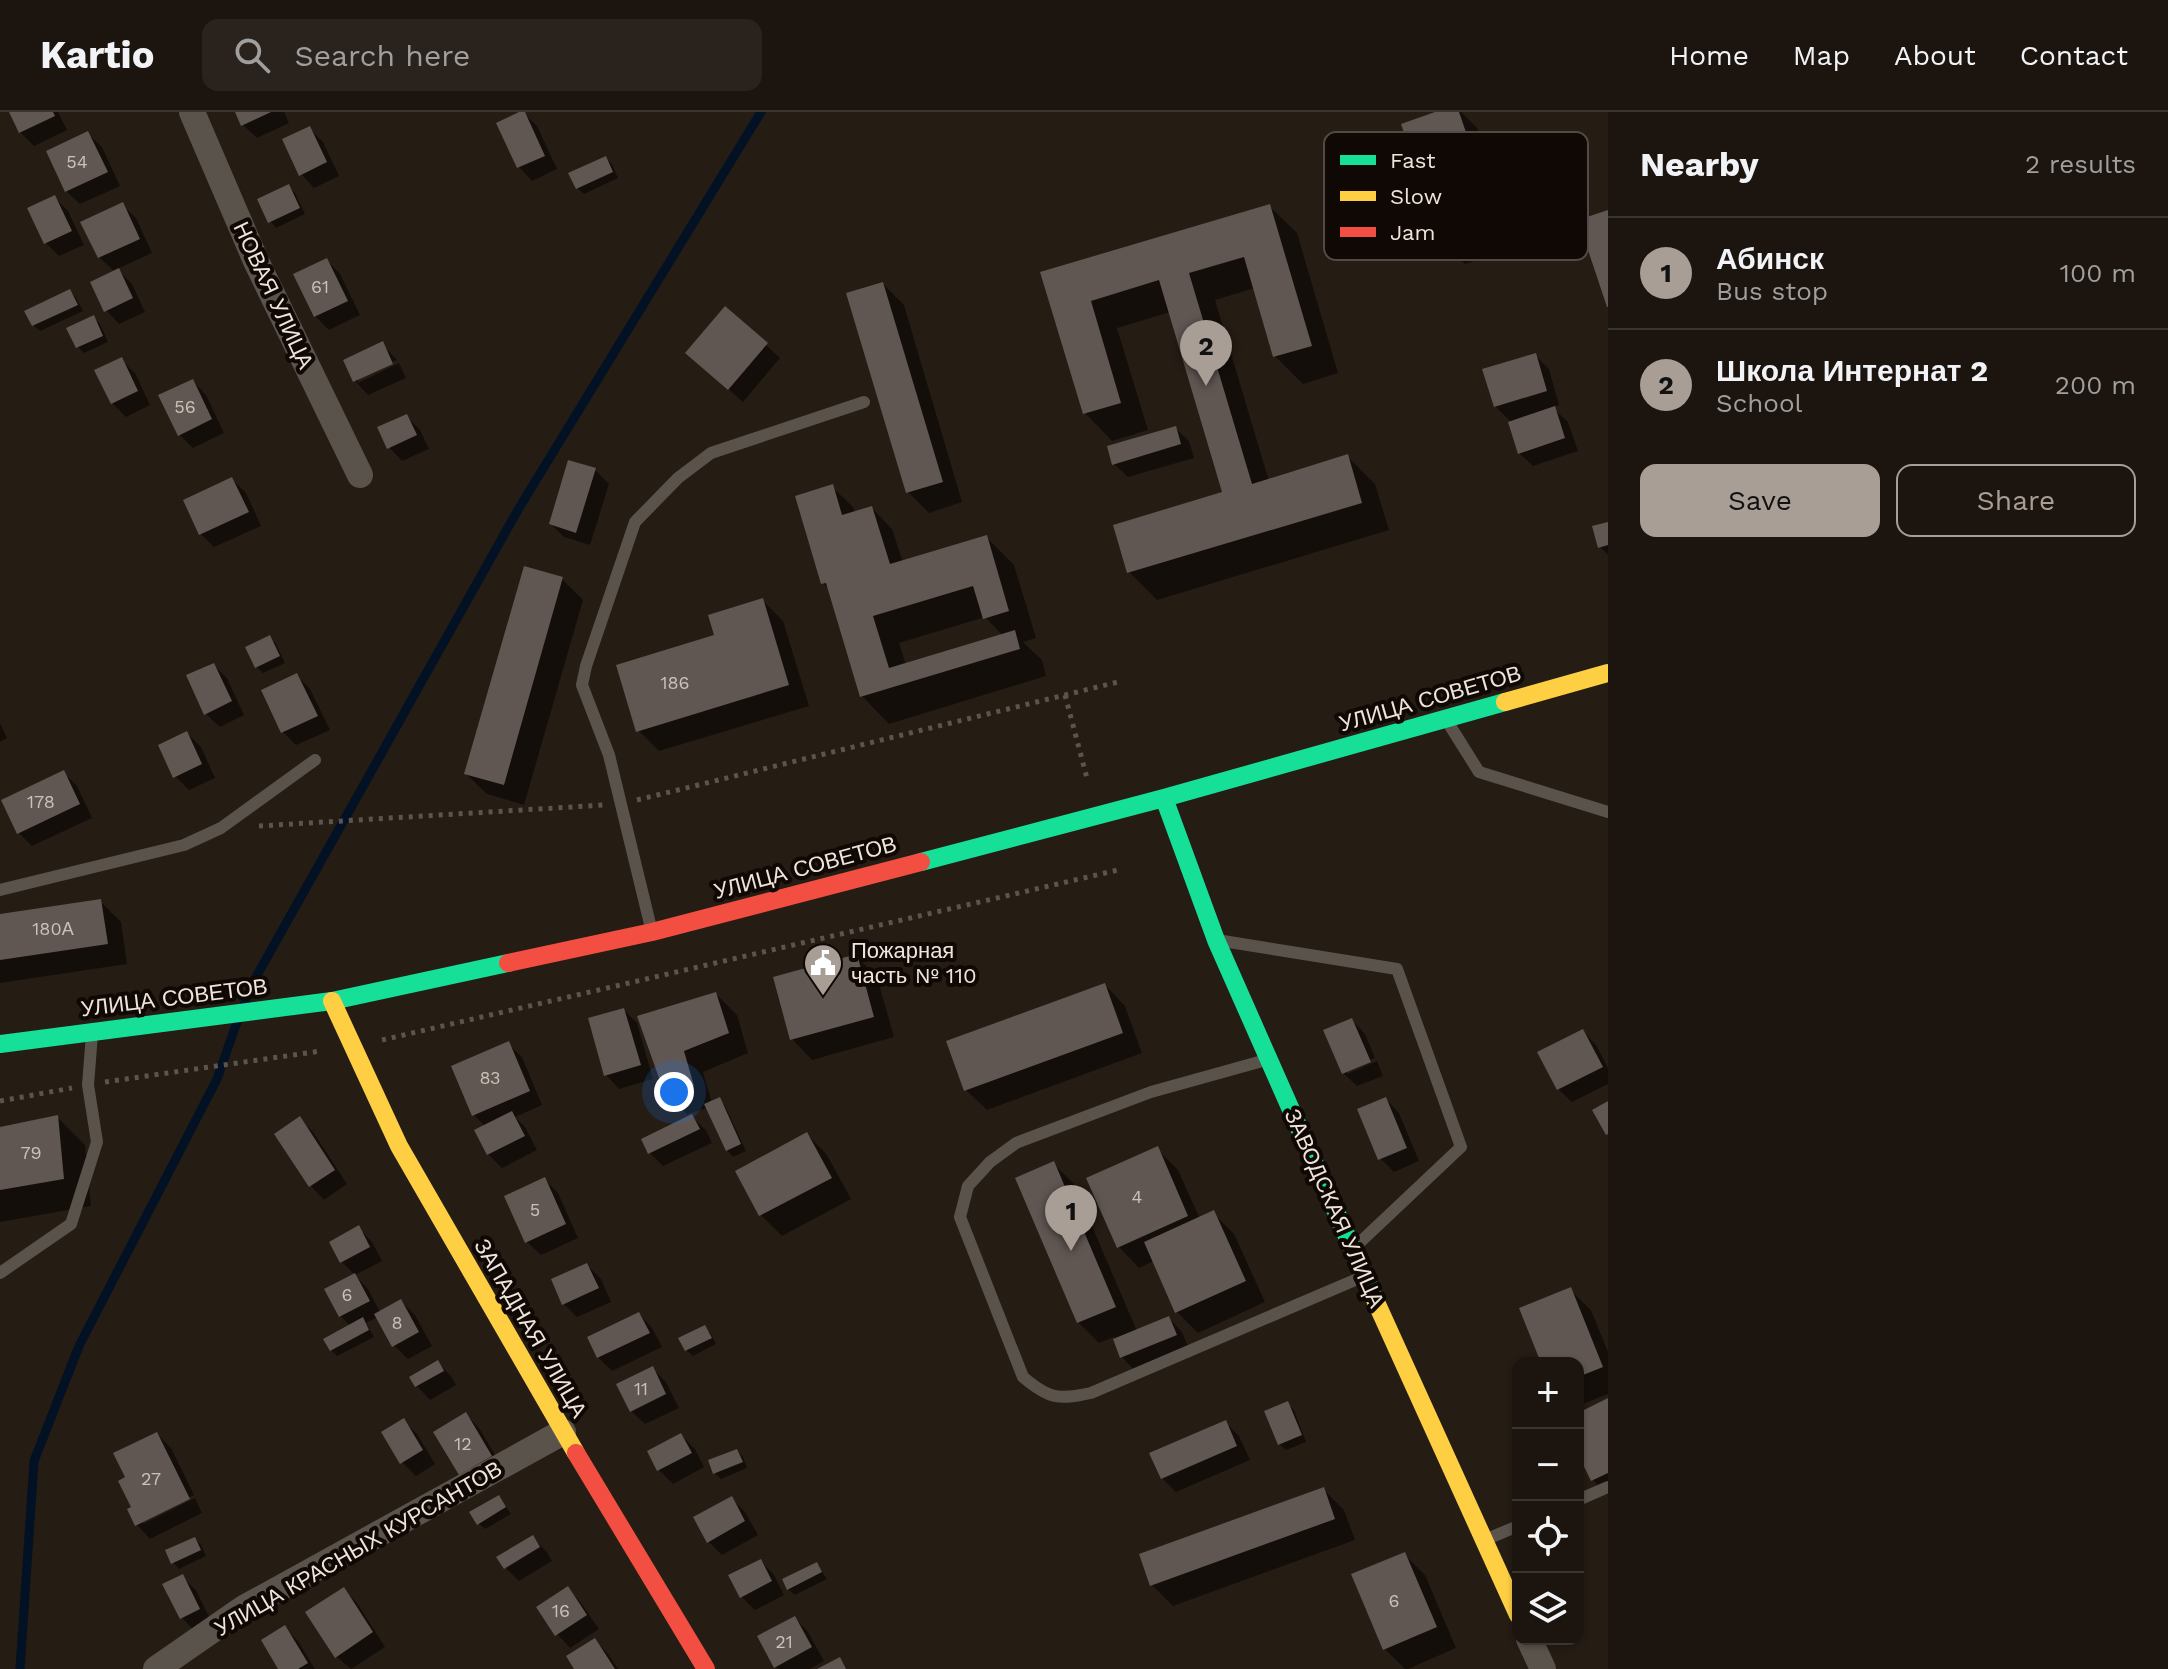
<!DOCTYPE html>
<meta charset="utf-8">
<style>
:root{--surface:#1c150f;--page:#29221d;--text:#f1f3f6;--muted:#a09f9e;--line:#3a342f;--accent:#a89e95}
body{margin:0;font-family:"Work Sans",sans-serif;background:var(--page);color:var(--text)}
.controls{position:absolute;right:24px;bottom:24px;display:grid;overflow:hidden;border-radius:16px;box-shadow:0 2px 6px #0004}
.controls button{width:72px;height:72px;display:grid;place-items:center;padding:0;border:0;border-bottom:2px solid var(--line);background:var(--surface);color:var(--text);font:40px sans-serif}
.you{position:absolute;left:674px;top:980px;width:28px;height:28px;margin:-20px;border:6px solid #fff;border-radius:50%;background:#1a73e8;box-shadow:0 0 0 12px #1a73e833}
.badge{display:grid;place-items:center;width:52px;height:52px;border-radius:50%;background:var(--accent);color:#111;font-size:26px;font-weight:700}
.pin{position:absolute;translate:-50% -66px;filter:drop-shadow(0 2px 4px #0008)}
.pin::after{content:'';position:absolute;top:42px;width:28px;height:24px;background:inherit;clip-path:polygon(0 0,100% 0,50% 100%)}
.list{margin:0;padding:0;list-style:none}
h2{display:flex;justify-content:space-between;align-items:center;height:104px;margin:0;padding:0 32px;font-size:34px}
h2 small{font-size:26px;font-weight:400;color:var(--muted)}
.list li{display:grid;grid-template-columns:52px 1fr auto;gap:24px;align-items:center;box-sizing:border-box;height:112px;padding:0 32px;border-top:2px solid var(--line)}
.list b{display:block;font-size:30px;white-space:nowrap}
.list p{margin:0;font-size:26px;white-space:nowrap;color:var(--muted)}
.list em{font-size:26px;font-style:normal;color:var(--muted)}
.actions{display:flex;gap:16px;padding:24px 32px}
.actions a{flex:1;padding:18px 0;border:2px solid var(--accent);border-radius:16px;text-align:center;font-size:28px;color:var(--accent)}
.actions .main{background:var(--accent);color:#111}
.icon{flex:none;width:44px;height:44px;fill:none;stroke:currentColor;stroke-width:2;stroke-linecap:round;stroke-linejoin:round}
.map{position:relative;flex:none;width:1608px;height:1557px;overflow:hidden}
header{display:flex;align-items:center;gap:48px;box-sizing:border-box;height:112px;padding:0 40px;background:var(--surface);border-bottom:2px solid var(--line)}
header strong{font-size:38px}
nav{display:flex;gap:44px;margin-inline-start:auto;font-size:28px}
.search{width:560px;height:72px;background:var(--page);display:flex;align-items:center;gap:20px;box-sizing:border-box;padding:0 28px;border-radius:16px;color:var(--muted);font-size:30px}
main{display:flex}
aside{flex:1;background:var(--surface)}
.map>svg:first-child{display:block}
</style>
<header>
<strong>Kartio</strong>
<div class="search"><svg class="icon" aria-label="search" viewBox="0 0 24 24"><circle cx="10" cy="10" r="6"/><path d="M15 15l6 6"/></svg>Search here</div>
<nav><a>Home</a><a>Map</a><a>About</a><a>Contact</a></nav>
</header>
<main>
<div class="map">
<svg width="1608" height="1557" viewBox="0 0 1608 1557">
<rect width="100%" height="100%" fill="#251c14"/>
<path fill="#0007" fill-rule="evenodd" d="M11,0H58L67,18L34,34L20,20Z
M237,0H284L289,11L257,26L243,13Z
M523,0L537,14L557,57L532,69L519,55L499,12Z
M1441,0H1461L1477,16L1518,134L1465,152L1444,131Z
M309,16L323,30L339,64L314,76L301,62Z
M88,22L102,35L120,74L80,92L66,79Z
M605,46L612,52L618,66L584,82L577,76Z
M288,74L295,81L305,102L276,116L270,109Z
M55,86L68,99L84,133L59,144L46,131Z
M122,93L136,106L152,141L117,157L132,172L145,200L119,212L106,198L115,160L99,145Z
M1269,94L1297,121L1338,261L1303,272L1275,244L1255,176L1215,188L1269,369L1348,345L1375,372L1389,418L1157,488L1129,460L1224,382L1170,200L1117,216L1148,318L1112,329L1085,301L1043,162Z
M327,148L340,162L360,203L329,218L315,204Z
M883,172L904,193L962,390L929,401L908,380Z
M70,179L76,186L83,199L40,219L33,213Z
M94,206L100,212L108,230L84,241L78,235Z
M382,232L397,248L358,266V271L399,251L406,266L368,283L355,269L345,249Z
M766,233L780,246L743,290L702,254Z
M1535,243L1549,257L1559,293L1552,295L1568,310L1578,339L1533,354L1519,341L1512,311L1495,294Z
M121,248L135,261L150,293L126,305L112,291Z
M193,269L206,283L224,321L193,336L179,322Z
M406,304L420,318L429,337L402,349L389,335Z
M1175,316L1189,329L1194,346L1128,365L1114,352Z
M595,358L609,372L590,433L564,425L551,412Z
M232,367L246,381L261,414L214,435L201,422Z
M832,375L853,395L855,401L872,396L892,417L903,450L986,425L1014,453L1036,526L1023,530L1042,548L1046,564L889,612L862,584L831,479L823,471ZM985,505L1003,524L906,553L899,531Z
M1608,412V443L1600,435Z
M562,467L583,488L524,693L487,682L466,662Z
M762,488L783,509L809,594L659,639L638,618Z
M270,525L276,532L285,551L263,561L257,555Z
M213,553L227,566L244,603L220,615L206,602Z
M297,564L310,577L330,618L296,633L283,620Z
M0,611L7,626L0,630Z
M187,621L201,635L215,666L189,678L175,664Z
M64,661L77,674L92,706L32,734L19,721Z
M100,789L121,810L127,852L0,871V804Z
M856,844L877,865L894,925L812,948L792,927Z
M1105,873L1125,894L1142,941L987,998L966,978Z
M716,882L737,903L748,941L703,960L712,991L719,987L725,994L746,1039L733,1045L727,1038L708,996L687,1002L667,982L639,905Z
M624,898L637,911L653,967L619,977L606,963Z
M1352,908L1365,922L1375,946L1347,957V962L1377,949L1383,964L1357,974L1343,961Z
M1583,919L1596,933L1608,956V972L1572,990L1558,977Z
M508,932L522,945L542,993L515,1005L525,1015L537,1038L502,1056L488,1042L485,1014L474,1003Z
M1386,987L1399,1001L1419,1049L1394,1060L1380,1046Z
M57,1005L85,1033L91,1094L0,1110V1017Z
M692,1005L706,1018L712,1031L663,1054L650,1041Z
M300,1007L313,1020L347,1072L324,1088L311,1074L276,1022Z
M807,1022L827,1043L851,1087L782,1124L761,1103L738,1060Z
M1157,1037L1178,1058L1200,1107L1213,1101L1234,1122L1265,1190L1198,1221L1177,1200L1154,1149L1139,1156L1119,1135Z
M1053,1051L1074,1072L1137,1219L1169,1206L1182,1220L1189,1237L1135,1259L1122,1245L1114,1225L1099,1231L1078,1210Z
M544,1067L558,1081L578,1126L541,1143L527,1130Z
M359,1116L372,1130L382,1149L355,1163L341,1149Z
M587,1153L601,1167L611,1190L577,1205L564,1192Z
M355,1163L368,1177L380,1200L401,1189L415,1203L432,1234L408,1247L394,1233L378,1205L366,1211L374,1225L337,1244L331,1238L351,1214L340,1204Z
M1570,1178L1591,1198L1608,1240V1282L1578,1294V1251H1543Z
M639,1202L652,1216L662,1235L612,1259L598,1245Z
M705,1216L711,1222L716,1232L693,1244L686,1238Z
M438,1251L451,1264L456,1273L430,1288L417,1274Z
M653,1257L666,1270L679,1296L645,1312L631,1299Z
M1608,1289V1383L1593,1368L1578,1337V1304Z
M1287,1292L1294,1298L1306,1330L1286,1338L1279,1332Z
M466,1302L479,1316L504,1358L475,1375Z
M404,1309L417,1322L435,1352L416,1364L402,1350Z
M1225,1310L1239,1324L1250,1348L1176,1380L1162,1366Z
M157,1322L171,1336L194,1383L143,1408V1412L195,1386L202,1401L150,1427L137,1413L128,1366Z
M681,1323L695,1337L704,1355L673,1372L659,1358L649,1340Z
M737,1339L743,1345L747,1356L721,1367L715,1361Z
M1323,1377L1344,1398L1355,1428L1173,1494L1152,1473L1141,1443Z
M499,1385L511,1402L485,1417L478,1411Z
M731,1386L745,1400L758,1423L722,1443L708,1429Z
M532,1425L546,1439L552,1449L519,1469L505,1455Z
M194,1427L201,1433L206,1444L179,1457L173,1450Z
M1404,1442L1425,1463L1456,1536L1408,1557H1405L1385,1537L1354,1463Z
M761,1449L774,1463L784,1483L755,1498L741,1484Z
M817,1452L827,1467L795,1483L788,1477Z
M182,1465L196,1478L212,1511L195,1519L182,1506Z
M568,1477L581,1491L599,1517L570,1536L557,1522Z
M344,1478L357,1491L385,1535L351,1557L336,1544Z
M795,1506L808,1520L824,1549L810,1557H778L775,1554Z
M285,1516L298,1529L315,1557H281Z
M595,1528L608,1542L618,1557H576Z"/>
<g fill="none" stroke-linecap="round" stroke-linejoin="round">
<path stroke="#031125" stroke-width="9" d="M244,893L256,865L519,396L761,0
M20,1557L34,1349L79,1234L217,967L237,910"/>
</g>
<path fill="#605753" d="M9,0H53L55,4L19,21Z
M235,0H271L241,14Z
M519,0H525L545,44L517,56L496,11Z
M1435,0H1459L1498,113L1442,132L1401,12Z
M310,14L327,50L299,64L282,27Z
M88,19L108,60L65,80L46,39Z
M606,44L613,60L576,77L568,61Z
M289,72L300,96L268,111L257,87Z
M55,83L72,119L44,132L27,96Z
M123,90L140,127L98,146L80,110Z
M1270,92L1312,234L1273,245L1244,145L1189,161L1252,372L1348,342L1362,391L1127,461L1113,413L1222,380L1159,168L1091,189L1121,291L1083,302L1040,160Z
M1608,98V195H1607L1578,108Z
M327,146L348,189L314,205L293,162Z
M119,156L133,186L104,200L90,170Z
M883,170L943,370L906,381L846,181Z
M70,177L78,193L32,214L24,199Z
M725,194L768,231L728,278L685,241Z
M94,203L103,224L76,236L66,216Z
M383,229L393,252L353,270L343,248Z
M1536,241L1547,279L1494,295L1482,257Z
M122,245L138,279L111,292L94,258Z
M193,267L212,307L178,324L158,283Z
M1555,294L1565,326L1518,342L1508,310Z
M407,302L417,323L387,337L377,315Z
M1176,314L1181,332L1112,353L1107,334Z
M568,348L596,356L576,421L549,412Z
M232,365L249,400L199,423L183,388Z
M833,372L842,403L872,394L890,452L987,423L1009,499L983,507L973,474L873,504L889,556L1015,518L1020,537L860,585L826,471L821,472L795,384Z
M1608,410V433L1598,436L1592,414Z
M524,454L563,465L504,673L464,662Z
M763,486L789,573L636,620L616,553L714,523L708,503Z
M270,523L280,544L255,556L245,535Z
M214,551L232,589L204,603L186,563Z
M297,561L318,604L281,621L261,578Z
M187,619L202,652L173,666L158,633Z
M64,658L80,692L17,722L1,688Z
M101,787L108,832L0,848V802Z
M857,842L874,905L790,928L773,865Z
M1105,871L1123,921L964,979L946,929Z
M716,880L729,921L684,939L694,974L665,983L637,904Z
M624,896L641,953L604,964L588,906Z
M1352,906L1371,950L1342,962L1323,918Z
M1583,917L1603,955L1557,978L1537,940Z
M509,929L530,979L472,1004L451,954Z
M720,985L741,1032L726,1039L704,992Z
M1386,985L1407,1036L1378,1048L1357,997Z
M1608,989V1022L1606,1023L1592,998Z
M512,999L525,1024L487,1043L474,1018Z
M692,1002L700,1017L648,1042L641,1027Z
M58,1003L64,1067L0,1078V1015Z
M300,1004L335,1058L309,1075L274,1022Z
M807,1020L832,1066L759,1104L735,1059Z
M1158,1034L1188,1104L1117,1136L1086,1066Z
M1054,1049L1116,1195L1077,1211L1015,1066Z
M545,1065L566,1112L525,1131L504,1084Z
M1214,1098L1246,1169L1175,1201L1144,1130Z
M359,1113L370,1135L340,1151L329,1130Z
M587,1151L599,1176L562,1193L551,1167Z
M355,1161L370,1189L339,1205L324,1177Z
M1571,1175L1603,1255L1578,1265V1251H1541L1519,1196Z
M401,1187L419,1220L392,1235L374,1202Z
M639,1200L650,1221L597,1246L587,1225Z
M1169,1204L1177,1223L1120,1246L1113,1227Z
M363,1205L369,1218L330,1239L323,1227Z
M705,1213L712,1226L685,1239L678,1226Z
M438,1248L444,1259L415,1275L409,1265Z
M653,1254L666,1282L630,1300L616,1272Z
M1608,1286V1361L1591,1369L1578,1342V1301Z
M1288,1289L1302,1323L1278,1333L1264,1299Z
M466,1300L492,1344L459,1363L433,1320Z
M404,1306L423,1338L400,1352L381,1320Z
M1226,1308L1237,1334L1161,1367L1149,1341Z
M157,1320L190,1387L135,1414L127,1397L131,1395L118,1369L125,1365L113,1341Z
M681,1321L692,1341L657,1359L647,1339Z
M737,1337L743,1350L713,1362L708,1348Z
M1324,1375L1335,1407L1150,1474L1139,1442Z
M499,1383L506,1395L477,1413L469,1400Z
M732,1384L745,1409L707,1431L693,1405Z
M533,1423L540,1435L504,1457L496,1445Z
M195,1425L201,1438L171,1452L165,1438Z
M1405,1440L1437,1515L1383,1538L1351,1462Z
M761,1447L772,1469L740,1486L728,1463Z
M817,1450L822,1460L787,1478L782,1467Z
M183,1462L200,1497L180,1507L162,1472Z
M568,1474L587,1503L555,1524L536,1495Z
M344,1475L373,1520L335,1546L305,1500Z
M795,1504L812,1535L774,1556L757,1524Z
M285,1513L308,1551L298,1557H278L261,1528Z
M595,1526L615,1557H574L566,1544Z
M840,1545L846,1557H817Z"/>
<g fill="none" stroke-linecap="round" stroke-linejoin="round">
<path stroke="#5b5550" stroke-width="5" stroke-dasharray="4 6" stroke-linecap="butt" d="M1065,583L1088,670
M637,688L1122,569
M259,714L604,693
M382,928L1118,758
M105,970L321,939
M0,989L72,976"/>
<path stroke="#59534c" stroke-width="12" d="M1447,609L1479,660L1608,700
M0,778L184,733L221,716L315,648
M651,816L609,643L582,573L586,554L635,410L678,366L711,341L864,290
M1223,829L1397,857L1461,1035L1356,1134
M1266,948L1151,980L1016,1031L990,1050L968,1074L960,1105L1023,1265C1049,1287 1058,1288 1091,1281L1362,1165
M0,1161L71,1112L97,1030L88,973L92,922
M1578,1388L1608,1375
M1487,1427L1518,1414"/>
<path stroke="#59534c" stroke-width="26" d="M192,0L256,149L360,363
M1529,1527L1543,1557
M156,1557L244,1496L563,1320"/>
<path stroke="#16e098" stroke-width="18" d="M1164,686L1216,828L1376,1190
M921,750L1164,686L1505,590
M0,932L332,889L508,851"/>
<path stroke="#ffcf43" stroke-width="18" d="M1505,590L1608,561
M332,889L399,1034L576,1341
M1376,1190L1518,1503"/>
<path stroke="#f24e42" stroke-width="18" d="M508,851L652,820L921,750
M576,1341L706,1557"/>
</g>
<defs>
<symbol id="civic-pin" viewBox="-11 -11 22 30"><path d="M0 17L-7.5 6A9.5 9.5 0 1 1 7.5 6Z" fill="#a89e95" stroke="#0f0804"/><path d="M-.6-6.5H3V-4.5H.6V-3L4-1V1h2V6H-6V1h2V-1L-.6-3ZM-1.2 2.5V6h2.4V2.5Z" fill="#fff"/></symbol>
</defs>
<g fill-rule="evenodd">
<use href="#civic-pin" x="801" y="829" width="44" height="60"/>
</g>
<g text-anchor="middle" stroke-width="8" stroke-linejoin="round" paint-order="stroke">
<g font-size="18" fill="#cbc1b8">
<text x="77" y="56">54</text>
<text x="320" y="181">61</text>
<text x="185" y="301">56</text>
<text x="675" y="577">186</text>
<text x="41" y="696">178</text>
<text x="53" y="823">180А</text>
<text x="490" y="972">83</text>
<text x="31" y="1047">79</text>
<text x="1137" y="1091">4</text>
<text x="535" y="1104">5</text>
<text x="347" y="1189">6</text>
<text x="397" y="1217">8</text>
<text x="641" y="1283">11</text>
<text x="463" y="1338">12</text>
<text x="151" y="1373">27</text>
<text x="1394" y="1495">6</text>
<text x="561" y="1505">16</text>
<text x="784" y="1536">21</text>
</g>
<g font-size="22" fill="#efe4da" stroke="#0f0804">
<text transform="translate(274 183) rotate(65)" y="8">НОВАЯ УЛИЦА</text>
<text transform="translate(1430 586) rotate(-16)" y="8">УЛИЦА СОВЕТОВ</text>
<text transform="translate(805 755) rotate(-15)" y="8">УЛИЦА СОВЕТОВ</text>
<text transform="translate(174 885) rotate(-7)" y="8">УЛИЦА СОВЕТОВ</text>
<text transform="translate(1335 1096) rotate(66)" y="8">ЗАВОДСКАЯ УЛИЦА</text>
<text transform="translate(531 1216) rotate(60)" y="8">ЗАПАДНАЯ УЛИЦА</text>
<text transform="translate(358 1436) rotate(-30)" y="8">УЛИЦА КРАСНЫХ КУРСАНТОВ</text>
</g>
<g font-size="22" fill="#efe4da" stroke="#0f0804" text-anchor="start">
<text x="851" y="846">Пожарная<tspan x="851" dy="25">часть № 110</tspan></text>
</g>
</g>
<rect x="1324" y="20" width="264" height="128" rx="12" fill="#0f0804" stroke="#524a44" stroke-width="2"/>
<rect x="1340" y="43" width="36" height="10" fill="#16e098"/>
<rect x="1340" y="79" width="36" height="10" fill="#ffcf43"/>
<rect x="1340" y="115" width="36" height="10" fill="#f24e42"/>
<g font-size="22" fill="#efe4da">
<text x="1390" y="56">Fast</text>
<text x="1390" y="92">Slow</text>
<text x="1390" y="128">Jam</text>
</g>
</svg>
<div class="controls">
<button>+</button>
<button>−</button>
<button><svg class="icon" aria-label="locate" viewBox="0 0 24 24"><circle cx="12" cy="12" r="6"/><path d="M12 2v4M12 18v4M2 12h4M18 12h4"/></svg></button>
<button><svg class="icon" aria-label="layers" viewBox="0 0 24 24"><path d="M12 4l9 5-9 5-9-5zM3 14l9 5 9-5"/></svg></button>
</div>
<div class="you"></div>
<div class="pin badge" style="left:1071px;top:1139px">1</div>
<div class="pin badge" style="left:1206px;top:274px">2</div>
</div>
<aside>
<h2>Nearby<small>2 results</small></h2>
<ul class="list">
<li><span class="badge">1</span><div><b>Абинск</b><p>Bus stop</p></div><em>100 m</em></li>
<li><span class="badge">2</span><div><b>Школа Интернат 2</b><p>School</p></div><em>200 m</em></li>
</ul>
<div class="actions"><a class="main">Save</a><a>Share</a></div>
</aside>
</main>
